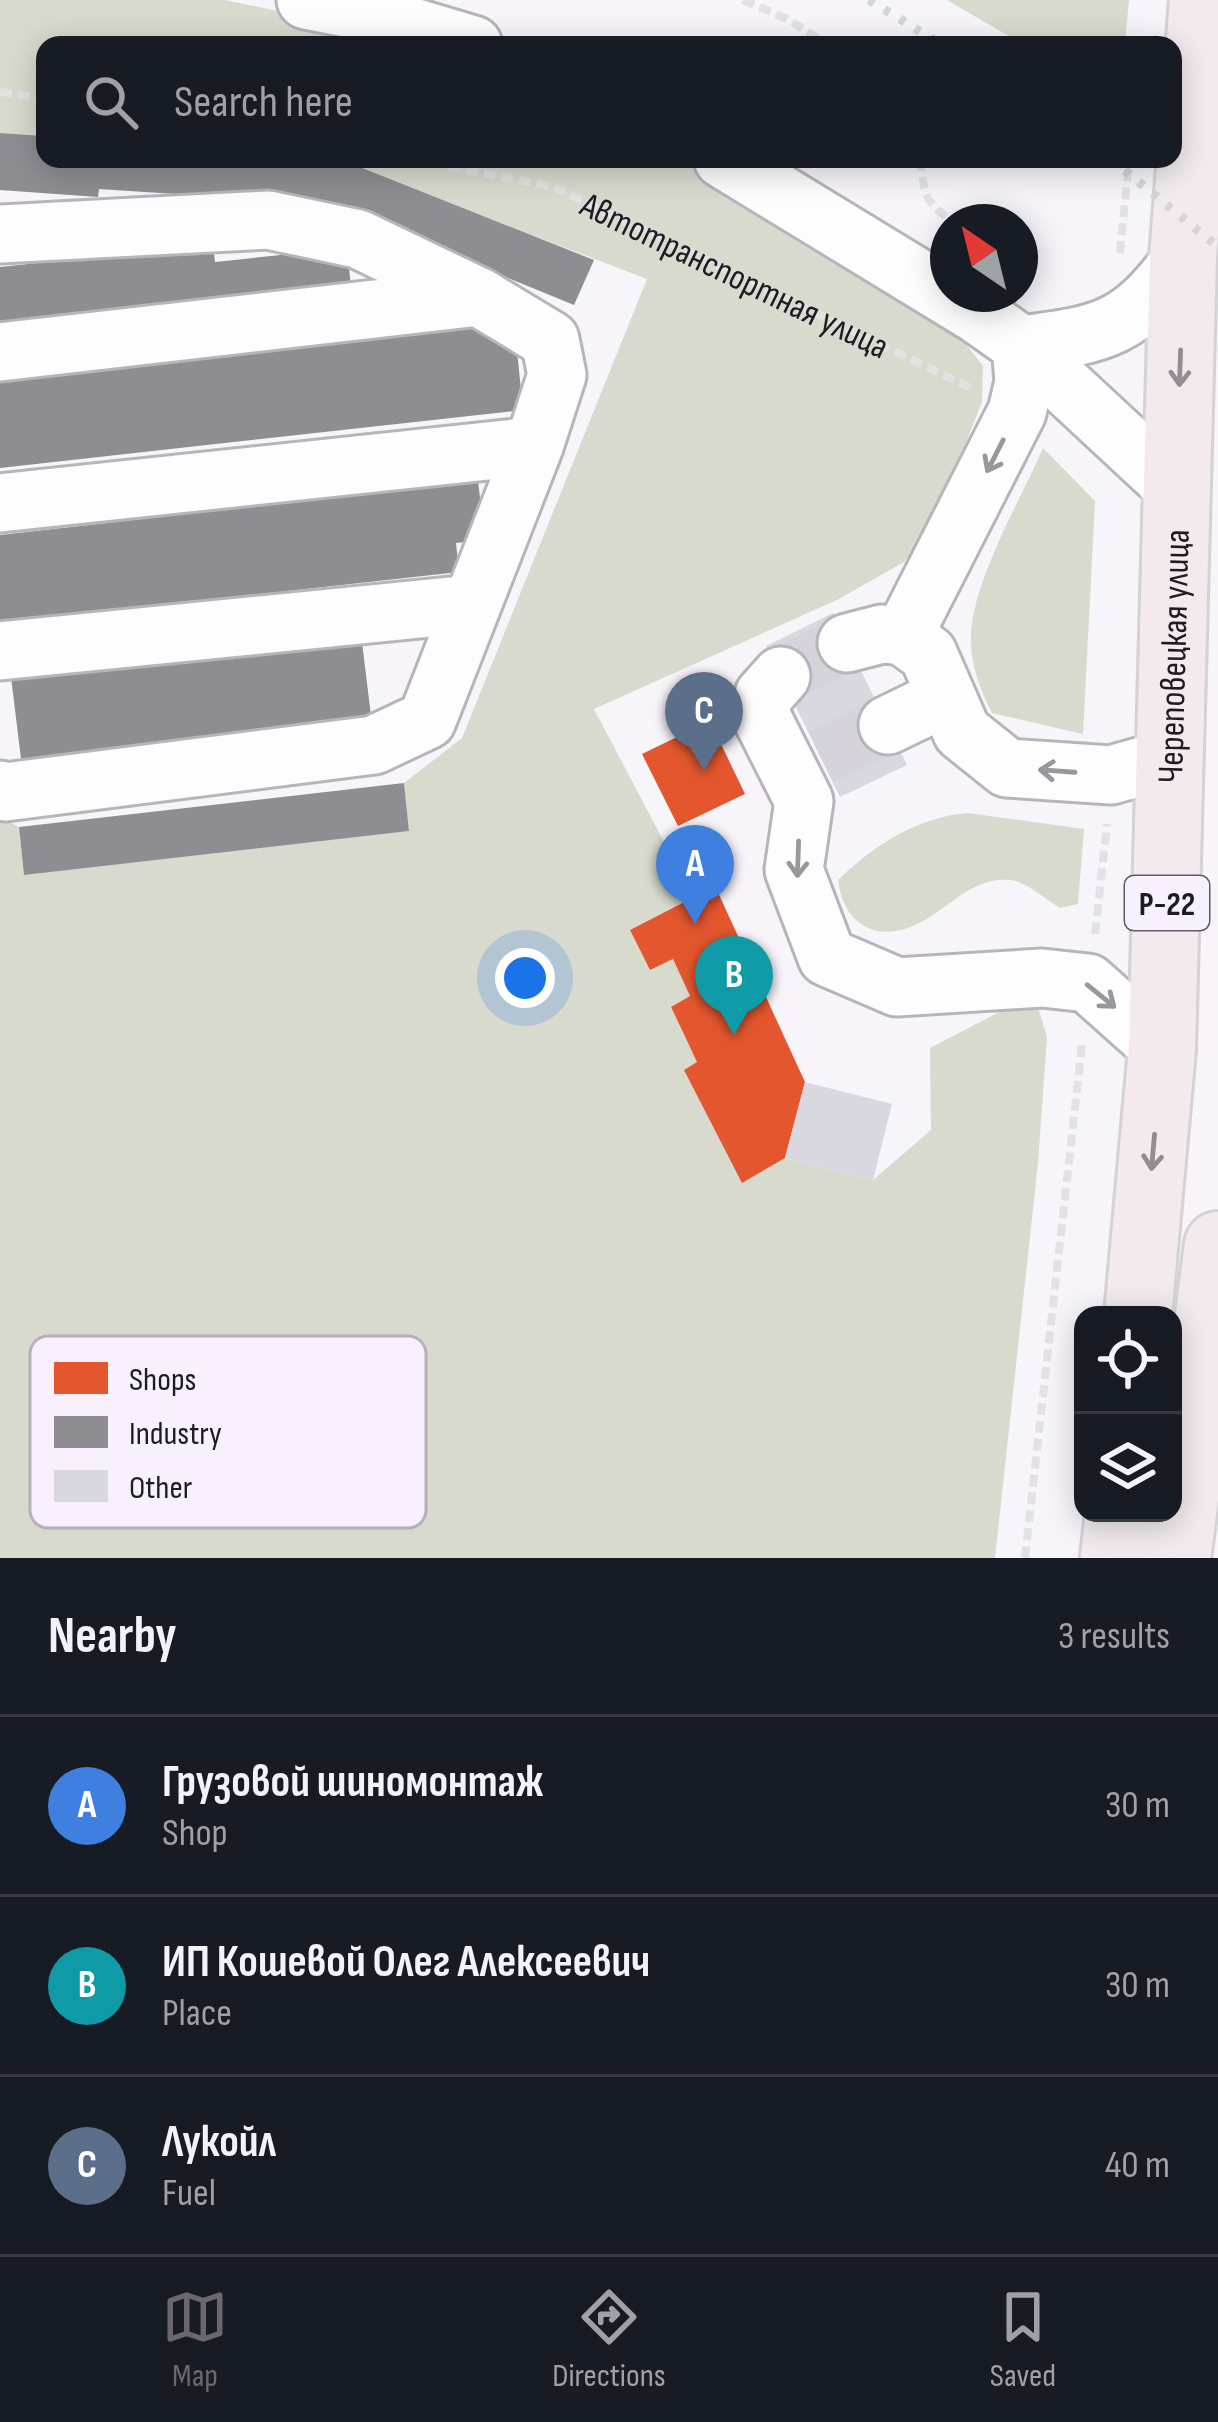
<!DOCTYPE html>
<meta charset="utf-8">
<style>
:root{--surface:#171b24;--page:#20242c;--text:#f1f3f6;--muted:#9ea1a6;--line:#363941;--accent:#6b666f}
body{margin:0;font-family:"Sofia Sans Condensed",sans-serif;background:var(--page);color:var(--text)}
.controls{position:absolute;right:36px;bottom:36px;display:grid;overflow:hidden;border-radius:24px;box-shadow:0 6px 30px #0003}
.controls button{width:108px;height:108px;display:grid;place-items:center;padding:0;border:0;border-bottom:3px solid var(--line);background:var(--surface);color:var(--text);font:60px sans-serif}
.compass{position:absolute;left:930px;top:204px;width:108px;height:108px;border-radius:50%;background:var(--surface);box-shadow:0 6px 30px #0003;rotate:325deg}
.you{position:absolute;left:525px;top:978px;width:42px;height:42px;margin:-30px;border:9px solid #fff;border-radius:50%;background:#1a73e8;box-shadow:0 0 0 18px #1a73e833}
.badge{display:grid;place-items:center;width:78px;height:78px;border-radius:50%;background:var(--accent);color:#fff;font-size:39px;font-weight:700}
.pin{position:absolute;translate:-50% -99px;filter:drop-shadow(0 3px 6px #0008)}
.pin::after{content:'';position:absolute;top:63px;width:42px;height:36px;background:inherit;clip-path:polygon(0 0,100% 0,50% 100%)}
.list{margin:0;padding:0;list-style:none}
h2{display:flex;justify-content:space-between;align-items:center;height:156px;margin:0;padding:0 48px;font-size:51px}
h2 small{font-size:39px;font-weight:400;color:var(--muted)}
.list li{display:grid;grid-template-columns:78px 1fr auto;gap:36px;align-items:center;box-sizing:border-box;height:180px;padding:0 48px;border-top:3px solid var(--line)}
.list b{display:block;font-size:45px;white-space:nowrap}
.list p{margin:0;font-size:39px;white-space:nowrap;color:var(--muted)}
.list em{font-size:39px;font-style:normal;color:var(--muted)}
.icon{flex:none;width:66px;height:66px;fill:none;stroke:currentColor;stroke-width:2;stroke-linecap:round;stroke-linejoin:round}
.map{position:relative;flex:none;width:1218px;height:1558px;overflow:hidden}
.search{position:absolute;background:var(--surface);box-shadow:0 6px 30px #0003;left:36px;right:36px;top:36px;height:132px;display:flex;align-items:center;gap:30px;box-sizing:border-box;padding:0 42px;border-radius:24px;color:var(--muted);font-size:45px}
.sheet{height:696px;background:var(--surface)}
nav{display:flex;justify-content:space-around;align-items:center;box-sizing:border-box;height:168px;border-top:3px solid var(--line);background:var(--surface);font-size:33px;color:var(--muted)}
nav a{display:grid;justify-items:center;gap:6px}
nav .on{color:var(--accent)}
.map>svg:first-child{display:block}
</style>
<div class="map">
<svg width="1218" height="1558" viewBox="0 0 1218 1558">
<rect width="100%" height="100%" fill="#f7f4fa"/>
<path fill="#d9dace" d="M0,0H225L344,25L411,45H45V136L0,133Z
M947,0H1129L1125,45H1024Z
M334,159H677L850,258L961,338L983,366L982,402L934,523L904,562L839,599L594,709L693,897L630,930L650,970L673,959L690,996L671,1007L697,1062L785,1158L873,1180L931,1130L930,1048L1034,994L1047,1037L1038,1163L995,1558H0V817L19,827L24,874L409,831L404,783L462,738L647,279Z
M1043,448L1095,501L1083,734L992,713C978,686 967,654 972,623C981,566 1020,501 1043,448Z
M968,813L1084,829L1078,904L1060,908C1047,900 1026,882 1011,880C972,876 950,908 919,923C877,945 843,924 838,880C874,845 918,817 968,813Z"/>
<path fill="#e4572e" d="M710,721L745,794L678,826L642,754Z
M715,886L805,1082L785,1158L742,1183L684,1070L697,1062L671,1007L690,996L673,959L650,970L630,930Z"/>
<path fill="#8d8d92" d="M0,133L45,136V159L342,160L594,260L574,305L326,204L99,189L98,197L0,190Z
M213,244L215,262L347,248L351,287L0,325V267Z
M499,325L516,341L523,410L0,468V381Z
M478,481L485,540L456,543L459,572L0,623V535Z
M361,634L372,724L22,767L11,677Z
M404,783L409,831L24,875L19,827Z"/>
<path fill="#d9d7e0" d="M833,613L907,765L840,797L766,646Z
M805,1082L892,1104L873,1180L785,1158Z"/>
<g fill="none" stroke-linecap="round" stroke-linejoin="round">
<path stroke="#d7d3da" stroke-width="57" stroke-dasharray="57 28" stroke-linecap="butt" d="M781,676L847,643
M821,757L888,725"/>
<defs>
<path id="minor" d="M306,0L352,9L473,45
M723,159L977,314L1021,345L1176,489
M0,234L268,220L358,239L479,297L550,340L557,375L534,446L427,720L374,745L5,792L0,790
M1021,345C1107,334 1130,329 1183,258
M0,352L479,297
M0,503L534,446
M903,636L928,654L962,732L1007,768L1111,775L1171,758
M847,643L882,634L903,636L1017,412L1024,382L1021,345
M0,651L470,604
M781,676L764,695L760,714L804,801L794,870L827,957L897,987L1042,978L1088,983L1162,1049
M888,725L946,697"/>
<g id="highway">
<path id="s2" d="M1138,1315L1162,1049L1183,258L1203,0"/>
<path d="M1114,1558L1119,1513"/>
<path d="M1177,1558L1218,1245"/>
</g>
</defs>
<use href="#minor" stroke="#b9b4bc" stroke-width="63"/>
<use href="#highway" stroke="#d4d2d6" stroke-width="72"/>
<g stroke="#e3e1e3" stroke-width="8" stroke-dasharray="12 6" stroke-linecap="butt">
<path d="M743,0L787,19L829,45"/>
<path d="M0,92L45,98"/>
<path id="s1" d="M413,159L554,187L975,390"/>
<path d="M921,159C924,193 923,202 954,222"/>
<path d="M1120,253L1129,159"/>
<path d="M1095,934L1107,824"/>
<path d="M1025,1558L1082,1044"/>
</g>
<use href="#minor" stroke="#fefdfe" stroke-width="57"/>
<use href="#highway" stroke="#f2eaec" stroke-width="66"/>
<path stroke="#d6d5d6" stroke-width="9" stroke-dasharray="6 12" stroke-linecap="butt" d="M869,0L942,45
M1111,159L1218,247"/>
</g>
<defs><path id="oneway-shaft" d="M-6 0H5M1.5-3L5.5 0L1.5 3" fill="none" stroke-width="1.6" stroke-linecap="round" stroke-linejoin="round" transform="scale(3)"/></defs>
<g stroke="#948c92">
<use href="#oneway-shaft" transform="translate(1180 368) rotate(92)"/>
<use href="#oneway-shaft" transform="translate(1153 1152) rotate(95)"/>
</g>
<g stroke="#9a979c">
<use href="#oneway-shaft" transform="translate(995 456) rotate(117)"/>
<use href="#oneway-shaft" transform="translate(1057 771) rotate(-176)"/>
<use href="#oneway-shaft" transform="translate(798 859) rotate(92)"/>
<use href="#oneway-shaft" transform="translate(1101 996) rotate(39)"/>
</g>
<g text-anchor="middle" stroke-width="12" stroke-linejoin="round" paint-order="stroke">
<rect fill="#f8f1fd" stroke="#615a65" stroke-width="3" x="1125" y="876" width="84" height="54" rx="9"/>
<g font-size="33" font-weight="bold" fill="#201a24">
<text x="1167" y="915">Р-22</text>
</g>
<g font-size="36" fill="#201a24" stroke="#f8f1fd">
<text dy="13" stroke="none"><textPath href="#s1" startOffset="345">Автотранспортная улица</textPath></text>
<text dy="13" stroke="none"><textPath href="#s2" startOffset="660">Череповецкая улица</textPath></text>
</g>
</g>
<rect x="30" y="1336" width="396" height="192" rx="18" fill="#f8f1fd" stroke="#b7b0bc" stroke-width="3"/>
<rect x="54" y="1362" width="54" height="32" fill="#e4572e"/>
<rect x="54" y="1416" width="54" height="32" fill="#8d8d92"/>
<rect x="54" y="1470" width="54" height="32" fill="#d9d7e0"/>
<g font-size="33" fill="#201a24">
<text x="129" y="1390">Shops</text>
<text x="129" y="1444">Industry</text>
<text x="129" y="1498">Other</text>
</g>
</svg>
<div class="controls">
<button><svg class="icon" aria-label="locate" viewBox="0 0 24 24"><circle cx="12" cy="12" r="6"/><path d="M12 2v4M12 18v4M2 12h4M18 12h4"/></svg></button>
<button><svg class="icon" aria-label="layers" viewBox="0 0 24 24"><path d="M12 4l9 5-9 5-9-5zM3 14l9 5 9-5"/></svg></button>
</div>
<svg class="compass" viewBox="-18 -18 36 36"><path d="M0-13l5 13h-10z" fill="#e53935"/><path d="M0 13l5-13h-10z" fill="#9ea1a6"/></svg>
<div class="you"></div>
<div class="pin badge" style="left:695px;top:924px;background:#3f7fe0">A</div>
<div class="pin badge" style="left:734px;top:1035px;background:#0f9aa8">B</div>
<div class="pin badge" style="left:704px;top:771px;background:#5c6f8a">C</div>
<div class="search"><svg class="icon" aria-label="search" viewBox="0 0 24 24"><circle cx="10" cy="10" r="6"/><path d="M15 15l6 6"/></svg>Search here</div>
</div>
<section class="sheet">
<h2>Nearby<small>3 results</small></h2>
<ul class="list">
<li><span class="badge" style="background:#3f7fe0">A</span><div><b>Грузовой шиномонтаж</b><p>Shop</p></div><em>30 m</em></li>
<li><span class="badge" style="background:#0f9aa8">B</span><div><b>ИП Кошевой Олег Алексеевич</b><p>Place</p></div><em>30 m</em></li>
<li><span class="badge" style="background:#5c6f8a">C</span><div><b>Лукойл</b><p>Fuel</p></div><em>40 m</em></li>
</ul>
</section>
<nav>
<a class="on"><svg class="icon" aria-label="map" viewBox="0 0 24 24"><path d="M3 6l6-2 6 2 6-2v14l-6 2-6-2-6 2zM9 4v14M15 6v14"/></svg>Map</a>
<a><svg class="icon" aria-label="directions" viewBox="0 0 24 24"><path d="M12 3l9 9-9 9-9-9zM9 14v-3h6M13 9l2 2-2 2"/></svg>Directions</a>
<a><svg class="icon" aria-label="saved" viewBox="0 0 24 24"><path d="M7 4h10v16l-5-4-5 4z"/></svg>Saved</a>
</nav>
